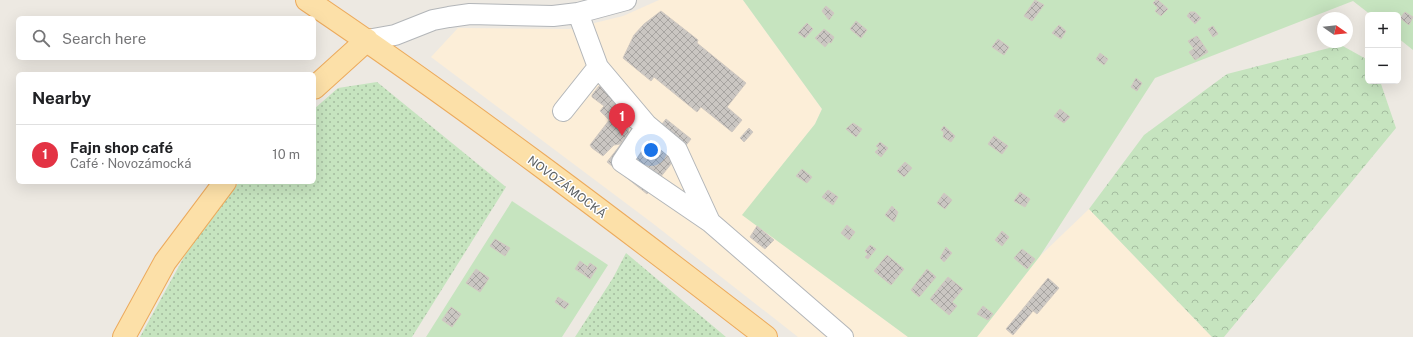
<!DOCTYPE html>
<meta charset="utf-8">
<style>
:root{--surface:#fff;--page:#f6f6f6;--text:#202124;--muted:#757577;--line:#e0e0e0;--accent:#e33344}
body{margin:0;font-family:"Public Sans",sans-serif;background:var(--page);color:var(--text)}
.controls{position:absolute;right:12px;top:12px;display:grid;overflow:hidden;border-radius:6px;box-shadow:0 4px 16px #0002}
.controls button{width:36px;height:36px;display:grid;place-items:center;padding:0;border:0;border-bottom:1px solid var(--line);background:var(--surface);color:var(--text);font:20px sans-serif}
.compass{position:absolute;left:1317px;top:12px;width:36px;height:36px;border-radius:50%;background:var(--surface);box-shadow:0 4px 16px #0002;rotate:104deg}
.you{position:absolute;left:651px;top:150px;width:14px;height:14px;margin:-10px;border:3px solid #fff;border-radius:50%;background:#1a73e8;box-shadow:0 0 0 6px #1a73e833}
.badge{display:grid;place-items:center;width:26px;height:26px;border-radius:50%;background:var(--accent);color:#fff;font-size:13px;font-weight:700}
.pin{position:absolute;translate:-50% -33px;filter:drop-shadow(0 1px 2px #0008)}
.pin::after{content:'';position:absolute;top:21px;width:14px;height:12px;background:inherit;clip-path:polygon(0 0,100% 0,50% 100%)}
.list{margin:0;padding:0;list-style:none}
h2{display:flex;justify-content:space-between;align-items:center;height:52px;margin:0;padding:0 16px;font-size:17px}
h2 small{font-size:13px;font-weight:400;color:var(--muted)}
.list li{display:grid;grid-template-columns:26px 1fr auto;gap:12px;align-items:center;box-sizing:border-box;height:60px;padding:0 16px;border-top:1px solid var(--line)}
.list b{display:block;font-size:15px;white-space:nowrap}
.list p{margin:0;font-size:13px;white-space:nowrap;color:var(--muted)}
.list em{font-size:13px;font-style:normal;color:var(--muted)}
.icon{flex:none;width:22px;height:22px;fill:none;stroke:currentColor;stroke-width:2;stroke-linecap:round;stroke-linejoin:round}
.map{position:relative;flex:none;width:1413px;height:337px;overflow:hidden}
.search{position:absolute;background:var(--surface);box-shadow:0 4px 16px #0002;left:16px;top:16px;width:300px;height:44px;display:flex;align-items:center;gap:10px;box-sizing:border-box;padding:0 14px;border-radius:6px;color:var(--muted);font-size:15px}
.panel{position:absolute;background:var(--surface);box-shadow:0 4px 16px #0002;left:16px;top:72px;width:300px;height:112px;border-radius:6px}
.map>svg:first-child{display:block}
</style>
<div class="map">
<svg width="1413" height="337" viewBox="0 0 1413 337">
<defs>
<pattern id="grass-dots" width="8" height="8" patternUnits="userSpaceOnUse"><rect width="8" height="8" fill="#c6e4bf"/><path d="M2 2h.1M6 6h.1" fill="none" stroke="#a4bc9f" stroke-width="1.8" stroke-linecap="round"/></pattern>
<pattern id="forest-crowns" width="20" height="18" patternUnits="userSpaceOnUse"><rect width="20" height="18" fill="#c6e4bf"/><path d="M2 6a3 3 0 1 1 6 0M12 15a3 3 0 1 1 6 0" fill="none" stroke="#a4bc9f"/></pattern>
<pattern id="building-cross-hatch" width="8" height="8" patternUnits="userSpaceOnUse"><rect width="8" height="8" fill="#cac6c2"/><path d="M0 0l8 8M0 8l8-8" fill="none" stroke="#a7a4a1"/></pattern>
</defs>
<rect width="100%" height="100%" fill="#ede9e2"/>
<path fill="#fceed8" d="M659,0H743L822,109L815,124L743,215L908,337H798L651,222L431,57L458,28L570,29L623,16Z
M1089,209L1212,337H977L1040,256Z"/>
<path fill="url(#grass-dots)" d="M377,82L506,187L412,337H140L190,246L239,182H314V109L338,88Z
M626,253L726,337H575L613,278Z"/>
<path fill="url(#forest-crowns)" d="M1341,45L1368,60V81H1380L1396,128L1224,337H1212L1089,209L1144,135L1227,74Z"/>
<path fill="#c6e4bf" d="M743,0H1413V50L1398,38V15H1371L1353,1L1155,78L1040,256L977,337H908L742,215L815,124L822,109Z
M512,201L608,265L562,337H426Z"/>
<path fill="url(#building-cross-hatch)" stroke="#d1c9c1" d="M1035,0L1044,5L1032,21L1024,16Z
M1156,0H1158L1168,9L1161,16L1155,11L1158,8L1153,3Z
M826,6L834,13L829,20L822,11Z
M661,11L698,40L697,43L746,83L727,107L742,120L732,132L701,107L697,112L654,77L651,81L623,58L634,35L644,24Z
M1190,12H1195L1201,18L1195,24L1187,16Z
M1405,12L1413,17L1409,25L1400,18Z
M856,21L867,30L861,38L850,29Z
M807,23L813,29L805,38L798,33Z
M1059,25L1066,31L1061,39L1052,33Z
M1213,26L1218,34L1213,37L1208,29Z
M824,29L834,37L831,43L829,42L825,47L815,38Z
M1197,36L1202,43L1194,49L1188,41Z
M998,39L1009,47L1004,55L992,47Z
M1202,43L1208,52L1195,60L1189,52Z
M1100,53L1108,59L1104,65L1096,59Z
M1136,78L1142,83L1137,91L1131,87Z
M599,86L601,87L622,104L617,114L609,120L600,111L604,106L592,97V95Z
M1060,109L1070,117L1064,123L1054,116Z
M610,119L613,122L619,121L628,128L629,133L620,144L614,145L603,156L592,148L590,145Z
M666,119L691,139L647,194L607,162L635,126L650,139Z
M853,123L862,129L856,137L846,129Z
M944,126L955,136L951,142L943,137L944,132L941,130Z
M749,128L753,132L744,142L740,138Z
M994,136L1008,146L1002,154L988,144Z
M880,142L888,148L881,157L875,152L879,148L876,146Z
M905,162L912,168L904,177L897,171Z
M802,169L812,177L807,183L796,176Z
M828,190L838,197L833,205L822,197Z
M1020,192L1030,199L1025,207L1014,201Z
M944,193L952,200L945,209L937,203Z
M892,206L898,212L894,222L885,215Z
M847,225L855,232L849,240L841,233Z
M757,226L774,240L765,249L750,237Z
M1002,231L1009,237L1002,246L995,240Z
M495,239L510,248L505,256L490,246Z
M870,245L876,249L868,259L865,257L868,254L865,251Z
M946,247L952,253L944,262L940,258Z
M1022,249L1035,259L1027,269L1014,258Z
M887,255L904,269L891,285L874,271Z
M580,261L588,267L583,274L575,269Z
M590,263L597,268L590,279L583,274Z
M476,269L489,278L480,292L466,283Z
M927,269L936,277L919,297L911,290Z
M948,277L963,289L952,302L957,306L949,315L930,299Z
M1048,278L1059,288L1037,314L1026,305Z
M558,297L569,304L565,309L555,302Z
M1026,305L1033,311L1013,335L1006,329Z
M983,306L993,314L988,320L977,314Z
M451,307L461,314L452,327L442,320Z"/>
<g fill="none" stroke-linecap="round" stroke-linejoin="round">
<defs>
<path id="minor" d="M578,13L598,67L647,125L677,150L710,222L843,337
M367,40L395,35L433,20L449,17L470,14L553,16L578,13L626,0
M563,111L598,67
M635,118L647,125L622,162L710,222"/>
<path id="major" d="M307,0C464,106 616,221 766,337
M314,88L367,40
M124,337L165,262L225,182"/>
</defs>
<use href="#minor" stroke="#b3b6b9" stroke-width="22"/>
<use href="#major" stroke="#ecaa5c" stroke-width="24"/>
<use href="#minor" stroke="#fff" stroke-width="20"/>
<use href="#major" stroke="#fce0a8" stroke-width="22"/>
</g>
<g text-anchor="middle" stroke-width="3" stroke-linejoin="round" paint-order="stroke">
<g font-size="12" fill="#5b6063" stroke="#fff">
<text transform="translate(567 187) rotate(37)" y="4">NOVOZÁMOCKÁ</text>
</g>
</g>
</svg>
<div class="controls">
<button>+</button>
<button>−</button>
</div>
<svg class="compass" viewBox="-18 -18 36 36"><path d="M0-13l5 13h-10z" fill="#e53935"/><path d="M0 13l5-13h-10z" fill="#757577"/></svg>
<div class="you"></div>
<div class="pin badge" style="left:622px;top:136px">1</div>
<div class="search"><svg class="icon" aria-label="search" viewBox="0 0 24 24"><circle cx="10" cy="10" r="6"/><path d="M15 15l6 6"/></svg>Search here</div>
<section class="panel">
<h2>Nearby<small></small></h2>
<ul class="list">
<li><span class="badge">1</span><div><b>Fajn shop café</b><p>Café · Novozámocká</p></div><em>10 m</em></li>
</ul>
</section>
</div>
